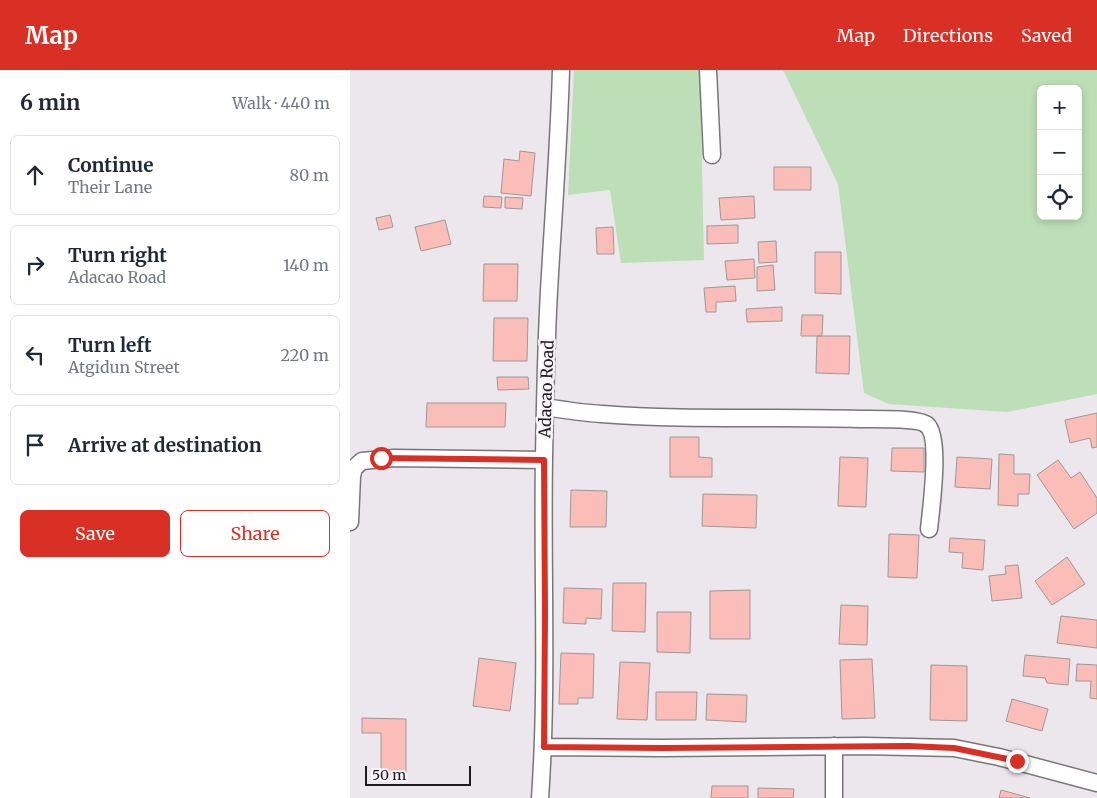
<!DOCTYPE html>
<meta charset="utf-8">
<style>
:root{--surface:#fff;--page:#f2f2f3;--text:#1f2937;--muted:#747a83;--line:#e0e1e3;--accent:#d93025}
body{margin:0;font-family:Merriweather,serif;background:var(--page);color:var(--text)}
.controls{position:absolute;right:15px;top:15px;display:grid;overflow:hidden;border-radius:8px;box-shadow:0 2px 8px #0003}
.controls button{width:45px;height:45px;display:grid;place-items:center;padding:0;border:0;border-bottom:1px solid var(--line);background:var(--surface);color:var(--text);font:25px sans-serif}
.scale{position:absolute;left:15px;bottom:12px;width:106px;box-sizing:border-box;padding-left:5px;border:2px solid #1f1d1f;border-top:0;font-size:14px;line-height:18px;white-space:nowrap;color:#1f1d1f;-webkit-text-stroke:4px #f9f4fa;paint-order:stroke}
.stop{position:absolute;width:15px;height:15px;margin:-11px;border:4px solid #d93025;border-radius:50%;background:#fff}
.stop.end{background:#d93025;border-color:#fff;box-shadow:0 1px 5px #0008}
.list{margin:0;padding:0;list-style:none}
h2{display:flex;justify-content:space-between;align-items:center;height:65px;margin:0;padding:0 20px;font-size:21px}
h2 small{font-size:16px;font-weight:400;color:var(--muted)}
.list li{display:grid;grid-template-columns:32px 1fr auto;gap:15px;align-items:center;box-sizing:border-box;height:80px;margin:0 10px 10px;padding:0 10px;border:1px solid var(--line);border-radius:8px}
.list b{display:block;font-size:19px;white-space:nowrap}
.list p{margin:0;font-size:16px;white-space:nowrap;color:var(--muted)}
.list em{font-size:16px;font-style:normal;color:var(--muted)}
.actions{display:flex;gap:10px;padding:15px 20px}
.actions a{flex:1;padding:11px 0;border:1px solid var(--accent);border-radius:8px;text-align:center;font-size:18px;color:var(--accent)}
.actions .main{background:var(--accent);color:#fff}
.icon{flex:none;width:28px;height:28px;fill:none;stroke:currentColor;stroke-width:2;stroke-linecap:round;stroke-linejoin:round}
.map{position:relative;flex:none;width:747px;height:728px;overflow:hidden}
header{display:flex;align-items:center;gap:30px;box-sizing:border-box;height:70px;padding:0 25px;background:var(--accent);color:#fff}
header strong{font-size:24px}
nav{display:flex;gap:28px;margin-inline-start:auto;font-size:18px}
main{display:flex}
aside{flex:1;background:var(--surface)}
.map>svg:first-child{display:block}
</style>
<header>
<strong>Map</strong>
<nav><a>Map</a><a>Directions</a><a>Saved</a></nav>
</header>
<main>
<aside>
<h2>6 min<small>Walk · 440 m</small></h2>
<ul class="list">
<li><svg class="icon" aria-label="ahead" viewBox="0 0 24 24"><path d="M12 20V5M6 11l6-6 6 6"/></svg><div><b>Continue</b><p>Their Lane</p></div><em>80 m</em></li>
<li><svg class="icon" aria-label="right" viewBox="0 0 24 24"><path d="M7 20v-9h11M14 6l5 5-5 5"/></svg><div><b>Turn right</b><p>Adacao Road</p></div><em>140 m</em></li>
<li><svg class="icon" aria-label="left" viewBox="0 0 24 24"><path d="M17 20v-9H6M10 6l-5 5 5 5"/></svg><div><b>Turn left</b><p>Atgidun Street</p></div><em>220 m</em></li>
<li><svg class="icon" aria-label="arrive" viewBox="0 0 24 24"><path d="M6 21V4h12l-3 4 3 4H6"/></svg><div><b>Arrive at destination</b></div></li>
</ul>
<div class="actions"><a class="main">Save</a><a>Share</a></div>
</aside>
<div class="map">
<svg width="747" height="728" viewBox="0 0 747 728">
<rect width="100%" height="100%" fill="#ece6ed"/>
<path fill="#bddfb7" fill-rule="evenodd" d="M224,0H350L354,190L271,193L260,120L218,125Z
M433,0H747V324L657,342L539,334L514,323L488,114ZM691,19H728V146H691Z"/>
<path fill="#fabdb8" stroke="#a09897" d="M170,81L185,83L181,126L151,123L154,89L169,91Z
M424,97H461V120H424Z
M134,126L152,127L151,138L133,137Z
M404,126L405,148L371,150L369,128Z
M155,127L173,128L172,139L155,138Z
M40,145L43,157L29,160L26,148Z
M95,150L101,174L71,181L65,157Z
M388,155V173L357,174V156Z
M263,157L264,184H247L246,158Z
M426,171L427,192L409,193L408,172Z
M465,182H491V224L465,223Z
M404,189L405,208L377,210L375,191Z
M134,194H168L167,231H133Z
M423,195L425,220L407,221V197Z
M385,216L386,231L366,232V242H356L354,218Z
M432,237V251L397,252L396,239Z
M452,245H473L472,266H451Z
M144,248H178L177,291H143Z
M467,266H500L499,304L466,303Z
M147,307H178L179,319L148,320Z
M77,333H156L155,357H76Z
M747,343V377L742,378L740,368L720,373L715,350Z
M320,367H349V387L362,388V407H320Z
M542,378H574V402L541,401Z
M649,384L664,385V404H680L679,424H668V436L648,435Z
M490,387L518,388L516,437L488,436Z
M607,387L642,389L640,419L605,417Z
M708,390L721,408L730,402L747,428V443L724,459L687,405Z
M221,420L257,421L256,457H220Z
M353,424L407,425L406,458L352,456Z
M539,464L569,465L567,508L538,507Z
M600,468L635,470L633,500L612,498L613,483L599,482Z
M717,487L735,514L702,535L685,511Z
M668,495L672,528L642,531L639,506L656,504L655,496Z
M263,513H296L295,562L262,561Z
M214,518L252,519L251,549L236,548V554L213,553Z
M400,520V569H360V521Z
M491,535L518,536L517,575L489,574Z
M307,542H341L340,583L307,582Z
M711,546L747,550V578L707,573Z
M211,583L244,584L243,628H228V634H209Z
M675,585L720,589L718,615L697,613L695,608L673,606Z
M129,588L166,593L160,641L123,636Z
M522,589L525,648L492,649L490,590Z
M270,592L300,593L297,650L267,649Z
M727,594L747,595V629L740,628L741,611H726Z
M581,595L617,596V651L580,650Z
M306,622H347L346,650H306Z
M357,624L397,625L396,652L356,650Z
M662,629L698,639L692,661L656,651Z
M12,648L56,649V704H31V663H12Z
M362,716H398V728H361Z
M408,718L444,719L443,728H408Z
M651,720L680,728H649Z"/>
<g fill="none" stroke-linecap="round" stroke-linejoin="round">
<defs>
<path id="street" d="M358,0L362,85
M196,337C214,340 233,343 252,344C338,351 424,346 510,349C522,349 569,348 577,355C591,367 581,440 579,459
M0,452L2,406L4,398L12,391L44,388L194,390
M484,676V728
M194,677L313,678L515,676L604,678L649,687L747,713
M190,728C198,615 192,502 194,388C195,327 196,265 200,204C204,136 209,68 211,0"/>
</defs>
<use href="#street" stroke="#7a757a" stroke-width="19"/>
<use href="#street" stroke="#fff" stroke-width="16"/>
</g>
<g fill="none" stroke-linecap="round" stroke-linejoin="round">
<path stroke="#d93025" stroke-width="6" d="M31,388L194,390L195,544L194,677L313,678L558,676L604,678L667,691"/>
</g>
<g text-anchor="middle" stroke-width="5" stroke-linejoin="round" paint-order="stroke">
<g font-size="16" fill="#1f1d1f" stroke="#f9f4fa">
<text transform="translate(196 319) rotate(-88)" y="6">Adacao Road</text>
</g>
</g>
</svg>
<div class="controls">
<button>+</button>
<button>−</button>
<button><svg class="icon" aria-label="locate" viewBox="0 0 24 24"><circle cx="12" cy="12" r="6"/><path d="M12 2v4M12 18v4M2 12h4M18 12h4"/></svg></button>
</div>
<div class="scale">50 m</div>
<div class="stop" style="left:31px;top:388px"></div>
<div class="stop end" style="left:667px;top:691px"></div>
</div>
</main>
